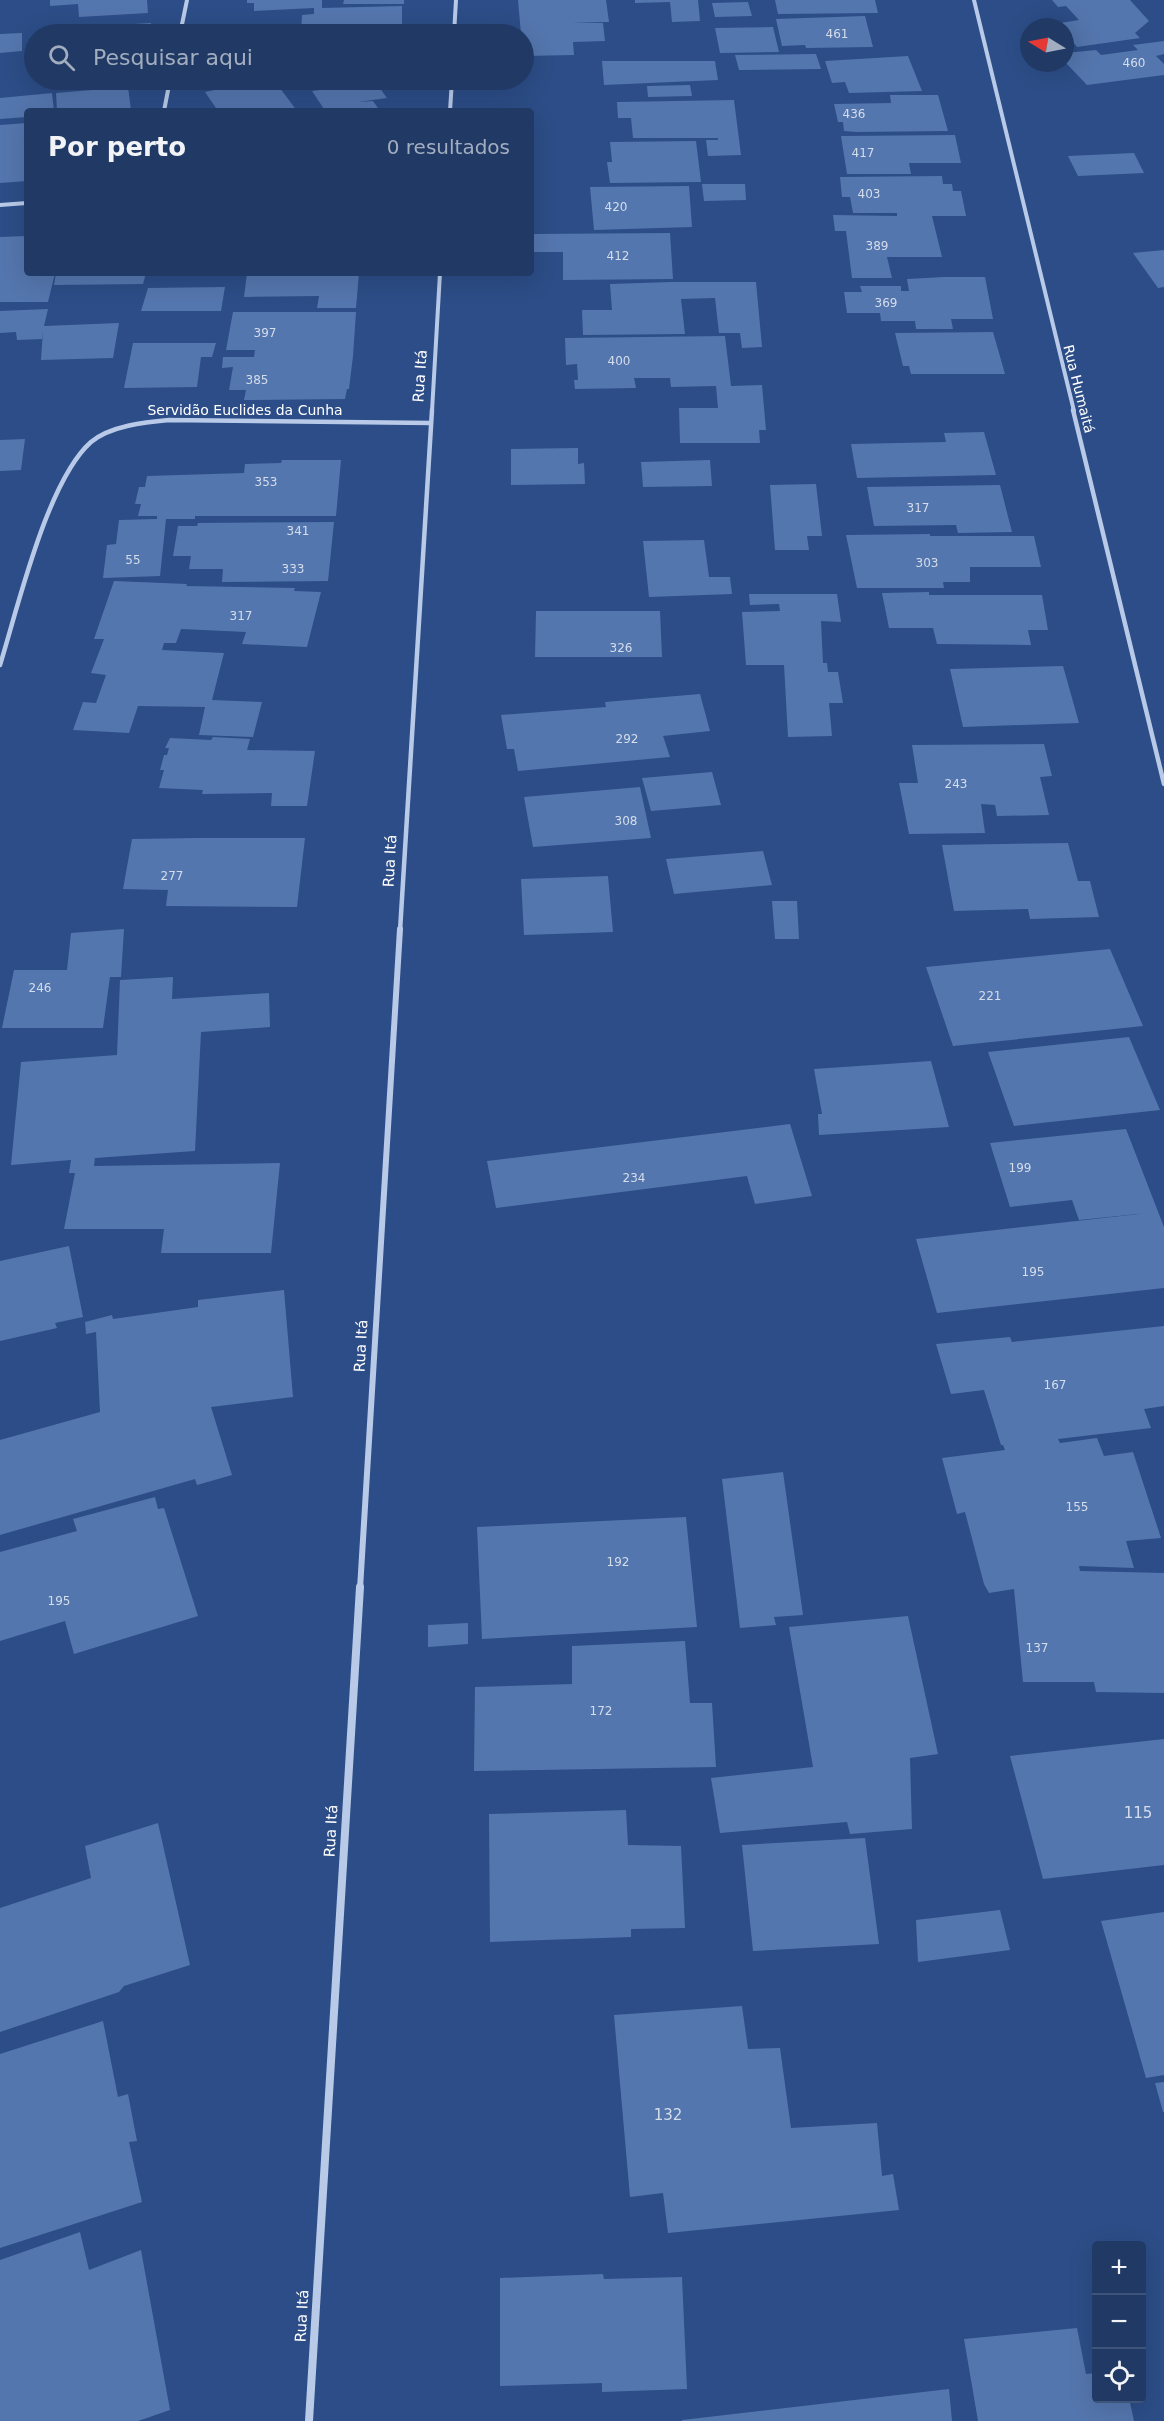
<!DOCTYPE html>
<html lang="pt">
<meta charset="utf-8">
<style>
:root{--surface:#213a65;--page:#2d456e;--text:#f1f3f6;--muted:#a2adbf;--line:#3e5479}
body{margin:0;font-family:"DejaVu Sans",sans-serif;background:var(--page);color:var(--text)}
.controls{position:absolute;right:18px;bottom:18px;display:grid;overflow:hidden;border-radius:6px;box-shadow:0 6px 24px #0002}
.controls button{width:54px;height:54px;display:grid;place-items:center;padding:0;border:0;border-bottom:2px solid var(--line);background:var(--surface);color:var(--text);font:30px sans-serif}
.compass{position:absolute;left:1020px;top:18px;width:54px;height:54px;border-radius:50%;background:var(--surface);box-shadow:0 6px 24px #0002;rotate:280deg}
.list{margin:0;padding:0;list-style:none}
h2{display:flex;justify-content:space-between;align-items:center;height:78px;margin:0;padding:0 24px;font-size:26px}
h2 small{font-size:20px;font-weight:400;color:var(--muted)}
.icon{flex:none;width:33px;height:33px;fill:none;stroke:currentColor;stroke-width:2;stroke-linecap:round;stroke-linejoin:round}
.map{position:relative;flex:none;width:1164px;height:2421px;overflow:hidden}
.search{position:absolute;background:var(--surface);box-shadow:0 6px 24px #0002;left:24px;top:24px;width:510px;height:66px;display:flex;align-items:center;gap:15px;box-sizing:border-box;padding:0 21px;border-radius:33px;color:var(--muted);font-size:22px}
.panel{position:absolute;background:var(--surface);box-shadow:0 6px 24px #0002;left:24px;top:108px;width:510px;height:168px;border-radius:6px}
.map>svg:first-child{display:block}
</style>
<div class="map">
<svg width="1164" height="2421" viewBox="0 0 1164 2421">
<rect width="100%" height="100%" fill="#2c4d87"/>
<path fill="#5476ae" d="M50,0H147L148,13L79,17L78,4L50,6Z
M247,0H322V8L402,6V29L301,31L302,15L314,14V8L254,11V3H247Z
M344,0H404V4H343Z
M518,0H606L609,22H572L603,23L605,41L573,42L574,55L524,56V34H521Z
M635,0H698L700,21L672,22L670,2L635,3Z
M775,0H875L878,13L778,14Z
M1052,0H1130L1149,21L1135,33L1140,38L1077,47L1072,41L1065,42V27H1057L1054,24L1079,20L1066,6L1058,7Z
M748,2L752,16L715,17L712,3Z
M865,16L873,47L806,48L805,45L782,46L776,19Z
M151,23L152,34H64L84,31V27Z
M773,27L779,52L720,53L715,28Z
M22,33V51L0,53V34Z
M1164,41V54L1156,56L1164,64V75L1087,85L1065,62V53L1096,50L1101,55L1138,50L1133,45Z
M816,54L821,69L739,70L735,55Z
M908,56L922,91L849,93L845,82L832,83L825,61Z
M602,61H715L718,80L604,85Z
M264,80H274L297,111H218L205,92Z
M281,80H313L317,85L291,90Z
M320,80H374L387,98L358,102L373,101L380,111H318L324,109L312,91L327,89Z
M690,85L692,96L648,97L647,86Z
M128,87L131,110L57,111L56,93Z
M52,93L54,111H27V117L0,119V98Z
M890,95H938L948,131L856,132L844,131L843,122H838L834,104L891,103Z
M734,100L741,155L708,156L706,140H718V138H633L631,118H618L617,102Z
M27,123V181L0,183V125Z
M955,135L961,163H909L911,174H847L841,136Z
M696,141L701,182L610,183L607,162H612L610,142Z
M1134,153L1144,173L1078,176L1068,156Z
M942,176L943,184H952L953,191H961L966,216H932L942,257H887L892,278H852L846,231H835L833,215L897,216V213H853L850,197H842L840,177Z
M702,184H745L746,200L704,201Z
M689,186L692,227L594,230L590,187Z
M670,233L673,279L563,280V252H531V234Z
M27,236V273H55L48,302H0V237Z
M1164,250V287L1158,288L1133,253Z
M56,273H146L143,284L54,285Z
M247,273H359L356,308H317L319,296L244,297Z
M944,277H985L993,319H951L953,329H916L915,321H881L880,313H847L844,292H862L860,286H901V291H909L907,279Z
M671,282H756L762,347L742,348L740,333H719L715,298L681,299L685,334L583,335L582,310H612L610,284Z
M225,287L221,311H141L148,288Z
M48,309L44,326L119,323L113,358L41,360L43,330L42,339L17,340L16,332L0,333V311Z
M233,312H356L353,356L349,389H347L345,399L244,400L246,390H229L233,367L222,368L223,357H254L255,350H226Z
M993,332L1005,374H911L909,366H903L895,333Z
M725,336L731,386L762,385L766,430H759L760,443H680L679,408H718L716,386L671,387L670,378H634L636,388L575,389L574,380H578L577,364L566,365L565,338Z
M133,343H216L212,357H201L197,387L124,388Z
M984,432L996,475L857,478L851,444L946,442L944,433Z
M25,439L21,470L0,471V440Z
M578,448V464L584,463L585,484L511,485V449Z
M282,460H341L336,516H195V519H166L160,576L103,578L107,545L116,544L119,520L157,519V516H138L141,504H135L139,487H145L147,476L244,473L245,464L281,463Z
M710,460L712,486L643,487L641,462Z
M816,484L822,536H807L809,550H775L770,485Z
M1000,485L1012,532L958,533L956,525L874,526L867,487Z
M334,522L328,581L222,582L223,569H189L191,556H173L178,526H197L198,523Z
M930,534V536H1034L1041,567H970V582H943L944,588H857L846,535Z
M704,540L709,577H730L732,594L649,597L643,541Z
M114,581L187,584L186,586L295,588L294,591L321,592L307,647L242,644L246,632L181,629L176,643H164L162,650L224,653L212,700L262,702L253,737L199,735L205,707L138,706L129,733L73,730L83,702L96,703L106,675L91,673L104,639H94Z
M929,592V595H1042L1048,630H1028L1031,645L937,644L933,628H889L882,593Z
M749,594H837L841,622L821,621L823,663H827L828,672H838L843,703H829L832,736L788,737L784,665H746L742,612L780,611L779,604L750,605Z
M536,611H660L662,657H535Z
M1063,666L1079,723L963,727L950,669Z
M700,694L710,731L663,736L670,757L518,771L514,749H507L501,715L606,707L605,702Z
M213,737L250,739L247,750L315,751L307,806H271L272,793L202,794L203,790L159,788L164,770H160L164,755H167L169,748H165L170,738L211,740Z
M1044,744L1052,776L1040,777L1049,815L997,816L995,805L981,804L985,833L909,834L899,783H918L912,745Z
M712,772L721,805L651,811L642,778Z
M640,787L651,838L533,847L524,797Z
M199,838H305L297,907L166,906L168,890L123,889L132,839Z
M1068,843L1078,881H1090L1099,917L1030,919L1028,909L954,911L942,845Z
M763,851L772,885L674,894L666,859Z
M608,876L613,932L524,935L521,879Z
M772,901H797L799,939H775Z
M124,929L121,977H110L103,1028H2L14,970H67L71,933Z
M1110,949L1143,1026L953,1046L926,967Z
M173,977L172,999L269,993L270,1027L201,1032L195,1151L95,1158L94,1166L280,1163L271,1253H161L164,1229H64L75,1173H69L71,1160L11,1165L21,1062L117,1055L120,980Z
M1129,1037L1160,1110L1014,1126L988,1052Z
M931,1061L949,1127L819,1135L818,1114H822L814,1069Z
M790,1124L812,1196L755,1204L747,1176L496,1208L487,1161Z
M1126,1129L1164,1227V1288L937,1313L916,1239L1148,1213L1079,1220L1072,1200L1010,1207L990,1143Z
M69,1246L83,1317L55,1323L57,1328L0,1341V1261Z
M284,1290L293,1397L211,1407L232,1475L197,1485L195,1479L0,1535V1440L100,1412L96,1332L86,1334L85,1322L112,1315L113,1319L198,1307V1300Z
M1164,1326V1406L1144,1409L1151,1428L1058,1439L1060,1443L1097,1438L1104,1456L1133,1452L1161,1538L1126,1541L1134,1568L1079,1566L1080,1571L1164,1573V1693L1096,1692L1094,1682H1023L1014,1589L989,1593L984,1584L965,1512L957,1514L942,1458L1005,1450L1003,1445H1001L984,1390L951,1394L936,1344L1010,1337L1012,1342Z
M783,1472L803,1615L774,1617L776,1625L740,1628L722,1479Z
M155,1497L158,1509L164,1508L198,1616L74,1654L65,1621L0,1641V1552L77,1531L73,1519Z
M686,1517L697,1627L482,1639L477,1527Z
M908,1616L938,1754L910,1758L912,1829L850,1834L847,1822L720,1833L711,1778L813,1767L789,1627Z
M468,1623V1644L428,1647V1625Z
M685,1641L690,1703H712L716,1767L474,1771L475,1687L572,1684V1646Z
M1164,1739V1865L1043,1879L1010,1756Z
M626,1810L628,1845L681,1846L685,1928L631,1929V1937L490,1942L489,1814Z
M158,1823L190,1965L124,1986L119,1992L0,2032V1908L91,1878L85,1846Z
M865,1838L879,1944L753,1951L742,1845Z
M1000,1910L1010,1950L918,1962L916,1920Z
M1164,1912V2075L1146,2078L1101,1921Z
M742,2006L748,2049L780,2048L791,2128L877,2123L882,2176L893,2174L899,2210L668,2233L663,2193L630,2197L614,2015Z
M103,2021L118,2097L128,2094L137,2141L129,2142L142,2202L0,2248V2054Z
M1164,2082V2112H1163L1155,2083Z
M80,2232L89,2270L141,2250L170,2410L138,2421H0V2260Z
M603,2274L604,2279L682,2277L687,2389L602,2392V2383L500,2386V2278Z
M1077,2328L1086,2374L1096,2373V2398H1129L1134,2421H978L964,2339Z
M949,2389L952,2421H682V2420Z"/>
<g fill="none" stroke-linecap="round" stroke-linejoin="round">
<path stroke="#b8cae8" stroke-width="4" d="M974,0L1074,411
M180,34L187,0
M454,34L456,0
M164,111L170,80
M450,111L452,80
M0,205L27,203
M432,411L440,273"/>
<path stroke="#b8cae8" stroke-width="4.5" d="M1073,410L1164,784
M0,665C18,607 47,481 91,442C110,426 145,422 169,420L431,423
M400,931L432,410"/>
<path stroke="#b8cae8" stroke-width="6" d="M360,1589L400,929"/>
<path stroke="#b8cae8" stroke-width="8" d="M309,2421L360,1587"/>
</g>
<g text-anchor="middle" stroke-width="5" stroke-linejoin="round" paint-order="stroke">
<g font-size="12" fill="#d4ddeb">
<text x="837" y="38">461</text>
<text x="1134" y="67">460</text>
<text x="854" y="118">436</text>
<text x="863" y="157">417</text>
<text x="869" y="198">403</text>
<text x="616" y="211">420</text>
<text x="877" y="250">389</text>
<text x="618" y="260">412</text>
<text x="886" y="307">369</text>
<text x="265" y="337">397</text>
<text x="619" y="365">400</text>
<text x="257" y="384">385</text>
<text x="266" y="486">353</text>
<text x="918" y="512">317</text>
<text x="298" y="535">341</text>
<text x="133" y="564">55</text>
<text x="927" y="567">303</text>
<text x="293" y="573">333</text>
<text x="241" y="620">317</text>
<text x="621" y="652">326</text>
<text x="627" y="743">292</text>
<text x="956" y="788">243</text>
<text x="626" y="825">308</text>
<text x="172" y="880">277</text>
<text x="40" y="992">246</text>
<text x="990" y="1000">221</text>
<text x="1020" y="1172">199</text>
<text x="634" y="1182">234</text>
<text x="1033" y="1276">195</text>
<text x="1055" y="1389">167</text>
<text x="1077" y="1511">155</text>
<text x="618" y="1566">192</text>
<text x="59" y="1605">195</text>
<text x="1037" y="1652">137</text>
<text x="601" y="1715">172</text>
</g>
<g font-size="14" fill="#fff" stroke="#2c4d87">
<text transform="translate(1079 389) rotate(76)" y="5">Rua Humaitá</text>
<text x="245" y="415">Servidão Euclides da Cunha</text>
</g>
<g font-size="15" fill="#fff" stroke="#2c4d87">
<text transform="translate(420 376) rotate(-86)" y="5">Rua Itá</text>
<text transform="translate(390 861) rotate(-87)" y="5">Rua Itá</text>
<text transform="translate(361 1346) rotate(-87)" y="5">Rua Itá</text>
<text transform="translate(331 1831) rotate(-87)" y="5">Rua Itá</text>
<text transform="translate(302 2316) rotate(-87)" y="5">Rua Itá</text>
</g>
<g font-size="15" fill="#d4ddeb">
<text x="1138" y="1818">115</text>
<text x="668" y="2120">132</text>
</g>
</g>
</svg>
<div class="controls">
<button>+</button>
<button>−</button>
<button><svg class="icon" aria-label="locate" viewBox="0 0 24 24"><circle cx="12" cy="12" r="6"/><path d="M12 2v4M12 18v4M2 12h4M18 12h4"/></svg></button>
</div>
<svg class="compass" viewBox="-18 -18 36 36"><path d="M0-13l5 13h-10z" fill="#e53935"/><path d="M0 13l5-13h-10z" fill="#a2adbf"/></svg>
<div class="search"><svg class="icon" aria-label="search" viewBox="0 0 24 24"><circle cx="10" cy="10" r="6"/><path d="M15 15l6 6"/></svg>Pesquisar aqui</div>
<section class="panel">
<h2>Por perto<small>0 resultados</small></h2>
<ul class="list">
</ul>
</section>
</div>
